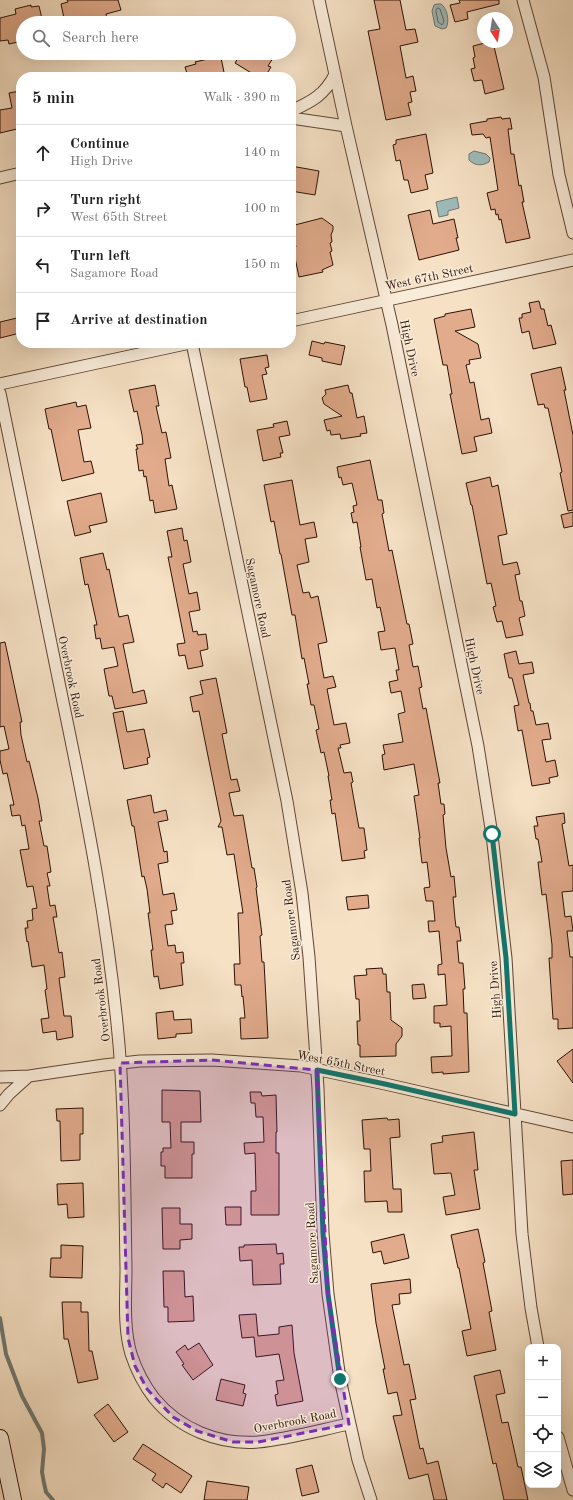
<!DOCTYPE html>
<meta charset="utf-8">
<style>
:root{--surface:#fff;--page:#f6f6f6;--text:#222;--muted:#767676;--line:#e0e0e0}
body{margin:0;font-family:"Old Standard TT",serif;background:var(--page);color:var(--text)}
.controls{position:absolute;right:12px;bottom:12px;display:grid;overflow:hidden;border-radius:8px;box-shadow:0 4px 16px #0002}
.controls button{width:36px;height:36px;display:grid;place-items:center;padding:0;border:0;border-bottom:1px solid var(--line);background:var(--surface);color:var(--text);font:20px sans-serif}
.compass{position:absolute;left:477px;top:12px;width:36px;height:36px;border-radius:50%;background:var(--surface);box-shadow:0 4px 16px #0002;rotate:168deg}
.stop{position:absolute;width:12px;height:12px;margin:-9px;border:3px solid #0f766e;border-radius:50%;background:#fff}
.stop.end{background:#0f766e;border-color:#fff;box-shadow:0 1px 4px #0008}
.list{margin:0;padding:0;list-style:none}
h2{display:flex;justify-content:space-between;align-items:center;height:52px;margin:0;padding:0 16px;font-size:17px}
h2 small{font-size:13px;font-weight:400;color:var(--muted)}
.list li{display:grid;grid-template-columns:26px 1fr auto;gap:12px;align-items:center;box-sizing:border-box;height:56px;padding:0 16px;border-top:1px solid var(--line)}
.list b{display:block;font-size:15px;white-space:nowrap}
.list p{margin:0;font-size:13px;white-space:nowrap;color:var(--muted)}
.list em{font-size:13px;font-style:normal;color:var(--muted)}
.icon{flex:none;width:22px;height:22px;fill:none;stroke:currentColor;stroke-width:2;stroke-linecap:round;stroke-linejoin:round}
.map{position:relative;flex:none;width:573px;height:1500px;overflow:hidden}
.search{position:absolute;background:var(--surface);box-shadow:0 4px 16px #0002;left:16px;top:16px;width:280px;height:44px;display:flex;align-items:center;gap:10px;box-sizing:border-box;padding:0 14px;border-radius:22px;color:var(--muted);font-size:15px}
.panel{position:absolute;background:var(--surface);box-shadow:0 4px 16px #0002;left:16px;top:72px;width:280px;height:276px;border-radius:16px}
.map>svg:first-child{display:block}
</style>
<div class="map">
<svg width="573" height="1500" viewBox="0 0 573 1500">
<rect width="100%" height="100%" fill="#f6e1c5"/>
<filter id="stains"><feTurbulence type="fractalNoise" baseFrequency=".005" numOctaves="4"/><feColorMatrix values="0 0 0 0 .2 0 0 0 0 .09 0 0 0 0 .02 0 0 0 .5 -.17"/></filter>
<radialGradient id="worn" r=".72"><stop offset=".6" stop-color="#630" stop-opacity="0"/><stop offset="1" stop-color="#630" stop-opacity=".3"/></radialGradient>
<path fill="#9ebcbb" stroke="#707872" d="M437,4H441C447,8 450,21 446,28L442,29L435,26L432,11L434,5Z
M474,151L486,154L490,158L489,162C482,166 475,166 469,160V154Z
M457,197L459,208L448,211V215L439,217L436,202Z"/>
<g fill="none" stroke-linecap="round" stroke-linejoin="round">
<path stroke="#656660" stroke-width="1" d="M438,8L440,9L444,21L442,25L438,22L436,11Z"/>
<path stroke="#707872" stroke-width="4" d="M0,1318L6,1354L22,1396L42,1433L44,1449L42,1472L44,1483L46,1492L53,1500"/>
</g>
<path fill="#e1ab8c" stroke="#2c1105" d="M67,0H118L121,10L106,14L108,23H87L86,19L65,23L61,4L68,2Z
M374,0H400L406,30L415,29L418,42L400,46L406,78L413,76L416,91L410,92L412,102L408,103L411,115L386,120L368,31L380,29Z
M459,0H499V4L467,12L468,19L455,22L450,5L460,3Z
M31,5V7L39,6L43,23H23V41L9,44L8,40L0,41V18L16,14L15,9Z
M489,42H493L504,89L485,94L482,80L474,81L471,69L475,68L473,58L475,57L473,46Z
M207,53H220L225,77H188L185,67L196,64L195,62L208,59Z
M241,53H276L268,66L271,67L265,77H258L235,63Z
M20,91L21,127H17V129L0,133V110L12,108L9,93Z
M501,117L502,119L510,118L512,129H508L511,154H514L519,186L521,185L524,202H522L530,238L506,243L501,219L499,220L498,214L496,215L495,209L491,210L487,193L498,190L490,137L486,138L483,134L472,135L470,124L487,121V119Z
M426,134L433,173L425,175L428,189L411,193L408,180H404L400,160L396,161L393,145L396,144V140Z
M291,166L319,171L315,195L291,191Z
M430,210L433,224L454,219L458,238H456L459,250L419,260L408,215Z
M322,218L333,226V230L331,235L332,242L330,243L332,251L330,252L333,265L322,270L323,272L299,277L293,248L296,247L291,226Z
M539,301L541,309H544L548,326L551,325L556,344L533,349L529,331L522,333L519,318H522V314L531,312L529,303Z
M471,309L475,327L455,331L478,344L481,358L469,360L470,364L466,365L470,383L474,382L481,420L489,418L492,433L474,437L477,451L462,454L450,394H452L447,365H443L434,319L445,316V314Z
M17,318L20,333L0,338V322Z
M312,341L324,344L325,342L345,346L341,365L322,361V358L309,355Z
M267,355L269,367L265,368L267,374L262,375L267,399L250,402L247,387H245L240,359Z
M561,367L566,390H564L573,435V510L568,511L560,473L562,472L548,408H545L544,404L538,405L531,374Z
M155,385L159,406H156L162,433L166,432L171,458L165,459L169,486L172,485L177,509L155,513L153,500L150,501L146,476L144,477L143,470L139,471L136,449H138L136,445L143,444L142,435L137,411L134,412L129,390Z
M348,385L350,393H352L357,418L364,416L367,433L360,434L361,436L341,439L340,434L331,435L330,430L327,431L324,420L342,416L324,404L322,398L326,394L325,390Z
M76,402L77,407L86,405L91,428L78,430L84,462L91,461L94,473L62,481L51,429H49L45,409Z
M287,421L290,435L279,437L283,453H280L281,457L263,461L257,430L274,427L273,424Z
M370,460L378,500H382L384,513L382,514L389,551L392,550L407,624H409L413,644L409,645L413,667L418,666L422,687L419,688L423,709L426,708L440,783H438L441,804H444L445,814L443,815L446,848L451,877L454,876L456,897H453L455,919L456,927H459L461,941H457L459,963H463L465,989H463L464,1013H467L469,1072L443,1074V1072L432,1073L431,1057L452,1056L451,1026L440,1027V1023H434V1006L447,1005L445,974L438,975V965L442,964L439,931L429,932L428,921H435L433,901H426L424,888L430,887L427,862L422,863L419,838H420L414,796L419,795L414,764L384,770L382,755L385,754L383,745L403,742L398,714L405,712L401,691L391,693L389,682L398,680L396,670H399L395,648L381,650L378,632L385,631L380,607L377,608L372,579L366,580L360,547H361L357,522L353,523L351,513L354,512L353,506L357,505L352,483L343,485L341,477L339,478L337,467Z
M490,477L492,487L498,485L507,534L498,536L503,565L517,562L520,574L515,575L520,601H522L525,616L519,618L523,635L506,638L502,621L497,622L493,607L496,606L491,583L487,584L472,505H471L466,483Z
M292,480L300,525L314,522L317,537L305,539L309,562L297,565L303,593L309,592L311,598L318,596L327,642L318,644L324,678L333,676L336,687L327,689L334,725L346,723L350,743L340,745L341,748H338L344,773L351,772L353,782L351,783L359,828H364L367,850L364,851L365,858L342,861L335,813L332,814L330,800H332L328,776H329L324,752L321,753L316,730L319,729L314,705H311L307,684H309L304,658L302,659L295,615H292L281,554H280L274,521L271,522L264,485Z
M101,493L107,522L89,526L91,532L75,536L67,501Z
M573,512V526L564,528L561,515Z
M182,528L184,541L187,540L191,562L183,564L189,594L197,592L200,610L189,612L193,632L197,631L198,635L206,634L208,649L200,651L203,666L188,669L185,655L179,656L177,644L185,643L168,557H172L167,531Z
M103,553L107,570L109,569L119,617L128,615L134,642L123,644L133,693L144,690L147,703L115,709L112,696H109L104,669L118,666L114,647L102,649L100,638L96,639L94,625H97L88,584L85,585L80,558Z
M5,642L22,722H20L21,735L27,762L29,761L38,798L42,821H39L44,846H47L51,872L47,873L50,886H47L50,906L55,905L57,917H53L59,953L62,952L65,977L59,978L64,1016H71L73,1037L57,1040L56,1031L43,1033L41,1019L49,1018L45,990L47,989L44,965L32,967L28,941L27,942L25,928H28L27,921L33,920L32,909L37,908L33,886L27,887L20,850L29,849L25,825L22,826L20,815L12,816L10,805H14L7,773L3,774L0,760V751L9,749L4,726L0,727V643Z
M516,651L519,664L532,662L534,673L523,675L529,703H530L531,711H533L536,725L548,723L551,739L542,740L546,762L555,760L558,776L549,778L550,783L532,786L522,730L518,731L514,706L519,705L512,678H509L504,654Z
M216,678L227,733L222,734L231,780L237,779L240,791L229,793L234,816L243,815L252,868H254L257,887L256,888L262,935L260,936L262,962H264L268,1038L241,1039L240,1018H245L243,996L242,997L241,985H235L234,964H240L238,913H243L234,854L227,855L222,827H218L221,821L199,711L193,712L190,697L203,694L200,681Z
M123,711L127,732L144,729L150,757L147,758L148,764L124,769L113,713Z
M151,795L154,813L166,810L168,820L158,822L164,852L167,851L168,862L158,864L163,895L174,893L177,910L171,911L173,924L165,925L168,946L175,945L176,953L183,952L184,963H181L183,985L160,989L158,976L154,977L151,950H153L148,913H150L147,889L144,876L142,877L134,826H132L127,800Z
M564,813L565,823L562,824L569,866L573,865V891L562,892L565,917L571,916L573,931H567L570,957H573V1028L558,1029V1019H553L549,958H552V945L546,894L542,895L538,862H542L538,839H536L534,826H538L536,817Z
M368,895L369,908L348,910L346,897Z
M382,968L383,974H386L387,992H390L391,1020L402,1028V1036L396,1044V1056L360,1057V1045H358L357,1021H360L359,999H356L354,976L367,975L366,969Z
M424,984L426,998L413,999L412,985Z
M173,1011L174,1020L191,1019L192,1033L176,1034V1037L158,1039L156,1013Z
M573,1049V1083L557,1061Z
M162,1090L200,1091L201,1122H181V1142H194V1154H192V1178H165V1166H161V1152H163V1148H171L170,1122H162Z
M250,1092H261L262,1096L276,1095L277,1132H276V1153H279V1215H251V1191H256L255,1153L245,1154L244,1143L264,1142L263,1117H256L255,1103H251Z
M83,1108V1134H80V1160L61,1161L60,1121H57L56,1109Z
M387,1118L388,1120L399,1119L400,1137L390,1138L393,1189H401L402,1212H388L387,1201L365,1202L364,1171H371L370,1149H364L362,1120Z
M474,1132L478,1170H474L480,1209L446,1215L443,1197L455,1195L451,1173L434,1174L431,1144L443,1142L442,1136Z
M573,1160V1194L563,1195L561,1161Z
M83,1183L84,1217L68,1218L67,1204L58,1205L57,1184Z
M225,1207H241V1225H226Z
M162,1208H180V1224H192V1239L180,1240V1249H163Z
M478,1229L485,1262L483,1263L492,1311L489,1312L496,1350L467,1356L462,1331L471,1329L459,1268H458L451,1235Z
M404,1234L409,1258L384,1264L381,1251L373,1253L371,1242Z
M276,1244L277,1254L283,1253L284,1264H280L281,1284L253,1285L252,1260L240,1261L239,1247H244V1245Z
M61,1245L83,1246L82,1278L50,1277L51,1258H61Z
M163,1271H184L185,1297L193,1296L194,1321L168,1322V1307H164Z
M410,1279L411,1293L399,1294L400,1304L392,1305L404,1365L409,1364L416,1399L410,1400L420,1449L423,1448L427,1464L438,1461L447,1500H434L428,1474L409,1479L393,1416L402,1415L397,1392L388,1394L383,1369H385L376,1323L371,1284Z
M62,1302H81V1312H88L89,1351H92L98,1379L78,1383L68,1339H64Z
M256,1314L258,1336L279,1334V1327L292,1325L294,1353L303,1401L277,1406L275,1395L278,1394L276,1381L284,1380L279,1354L256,1357L254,1337L242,1338L239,1315Z
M199,1343L213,1365L193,1380L182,1365L184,1364L176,1352L185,1345L188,1350Z
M500,1370L505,1393L496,1395L502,1423L508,1422L518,1467H521L528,1500H504L496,1463L493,1464L474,1376Z
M221,1379L245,1385L243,1393L246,1394L243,1406L216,1400Z
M108,1404L128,1432L114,1442L94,1415Z
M143,1444L192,1476L181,1493L166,1483L163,1488L152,1480L156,1474L133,1459Z
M312,1465L319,1492L302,1496L296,1469Z
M207,1481L249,1487L247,1500H204Z"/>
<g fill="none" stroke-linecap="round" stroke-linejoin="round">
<defs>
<path id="street" d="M319,0L346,126L392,325L478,746L492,835L506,958L522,1234L531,1308L538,1347
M523,0L544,77L559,175L573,233
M291,111C311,102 325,95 335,74
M291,118L346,126
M0,178L21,173
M291,321L573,260
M192,343L287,801L302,893L309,957L318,1088L323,1233L328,1294L340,1379L358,1460L371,1500
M0,384L190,343
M0,393C21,494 41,596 62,697C86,812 109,928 119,1045C121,1068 122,1090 123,1113C125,1165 125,1216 126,1268C126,1296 123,1327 131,1354C136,1369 144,1385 154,1398C179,1429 219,1445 258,1442C288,1439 320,1430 349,1424
M0,1077L29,1076L104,1065L140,1061L212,1060L301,1066L385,1084L573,1127
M0,1105L9,1094L29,1076
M558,1437L573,1490"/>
<path id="secondary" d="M0,1438L13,1500"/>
</defs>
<use href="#street" stroke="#5e4535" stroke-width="13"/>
<use href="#secondary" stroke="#2c1105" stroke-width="18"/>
<use href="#street" stroke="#f9ecd9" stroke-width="11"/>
<use href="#secondary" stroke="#f9ecd9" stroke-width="16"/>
</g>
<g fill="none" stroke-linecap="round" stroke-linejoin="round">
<path stroke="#0f766e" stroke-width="5" d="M340,1379L328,1294L323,1233L317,1070L385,1084L515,1114L506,958L492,834"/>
</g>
<path fill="#7b2cbf" fill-opacity="0.2" stroke="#7b2cbf" stroke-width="3" stroke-dasharray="8 5" stroke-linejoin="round" d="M212,1060L317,1070L328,1294L349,1424L258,1442H233L197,1431L173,1417L147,1389L135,1366L128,1338L120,1063Z"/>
<g text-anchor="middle" stroke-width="3" stroke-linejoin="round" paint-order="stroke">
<g font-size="12" fill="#2c1105" stroke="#f9ecd9">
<text transform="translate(429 277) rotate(-12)" y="4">West 67th Street</text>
<text transform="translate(410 348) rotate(78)" y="4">High Drive</text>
<text transform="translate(258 598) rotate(78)" y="4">Sagamore Road</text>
<text transform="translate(475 666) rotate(78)" y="4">High Drive</text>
<text transform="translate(71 677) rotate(78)" y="4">Overbrook Road</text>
<text transform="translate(291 920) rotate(-97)" y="4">Sagamore Road</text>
<text transform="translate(495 990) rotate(-94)" y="4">High Drive</text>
<text transform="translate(101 1000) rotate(-97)" y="4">Overbrook Road</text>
<text transform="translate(341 1063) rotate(11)" y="4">West 65th Street</text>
<text transform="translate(312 1243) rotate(-93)" y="4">Sagamore Road</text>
<text transform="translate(295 1421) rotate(-11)" y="4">Overbrook Road</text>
</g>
</g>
<rect width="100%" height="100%" filter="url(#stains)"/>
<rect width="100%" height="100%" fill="url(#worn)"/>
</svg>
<div class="controls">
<button>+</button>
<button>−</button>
<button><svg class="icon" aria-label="locate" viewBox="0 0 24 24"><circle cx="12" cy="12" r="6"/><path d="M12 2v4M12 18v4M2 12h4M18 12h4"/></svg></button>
<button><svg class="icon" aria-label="layers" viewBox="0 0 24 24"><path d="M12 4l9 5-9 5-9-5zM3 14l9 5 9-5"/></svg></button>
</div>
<svg class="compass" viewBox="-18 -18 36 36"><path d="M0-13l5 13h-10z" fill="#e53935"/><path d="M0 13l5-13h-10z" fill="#767676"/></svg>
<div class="stop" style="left:492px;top:834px"></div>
<div class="stop end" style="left:340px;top:1379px"></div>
<div class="search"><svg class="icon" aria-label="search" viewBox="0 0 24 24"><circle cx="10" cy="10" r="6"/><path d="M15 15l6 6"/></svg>Search here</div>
<section class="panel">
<h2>5 min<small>Walk · 390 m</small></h2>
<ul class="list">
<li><svg class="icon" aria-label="ahead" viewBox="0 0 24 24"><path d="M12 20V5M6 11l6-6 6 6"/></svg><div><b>Continue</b><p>High Drive</p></div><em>140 m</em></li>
<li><svg class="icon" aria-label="right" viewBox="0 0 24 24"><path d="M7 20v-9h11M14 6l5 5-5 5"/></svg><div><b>Turn right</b><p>West 65th Street</p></div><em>100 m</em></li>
<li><svg class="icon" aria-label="left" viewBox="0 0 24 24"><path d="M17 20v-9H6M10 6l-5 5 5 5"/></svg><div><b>Turn left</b><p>Sagamore Road</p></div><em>150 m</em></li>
<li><svg class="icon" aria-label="arrive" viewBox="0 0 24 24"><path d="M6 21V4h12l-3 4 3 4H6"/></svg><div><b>Arrive at destination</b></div></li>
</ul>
</section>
</div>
